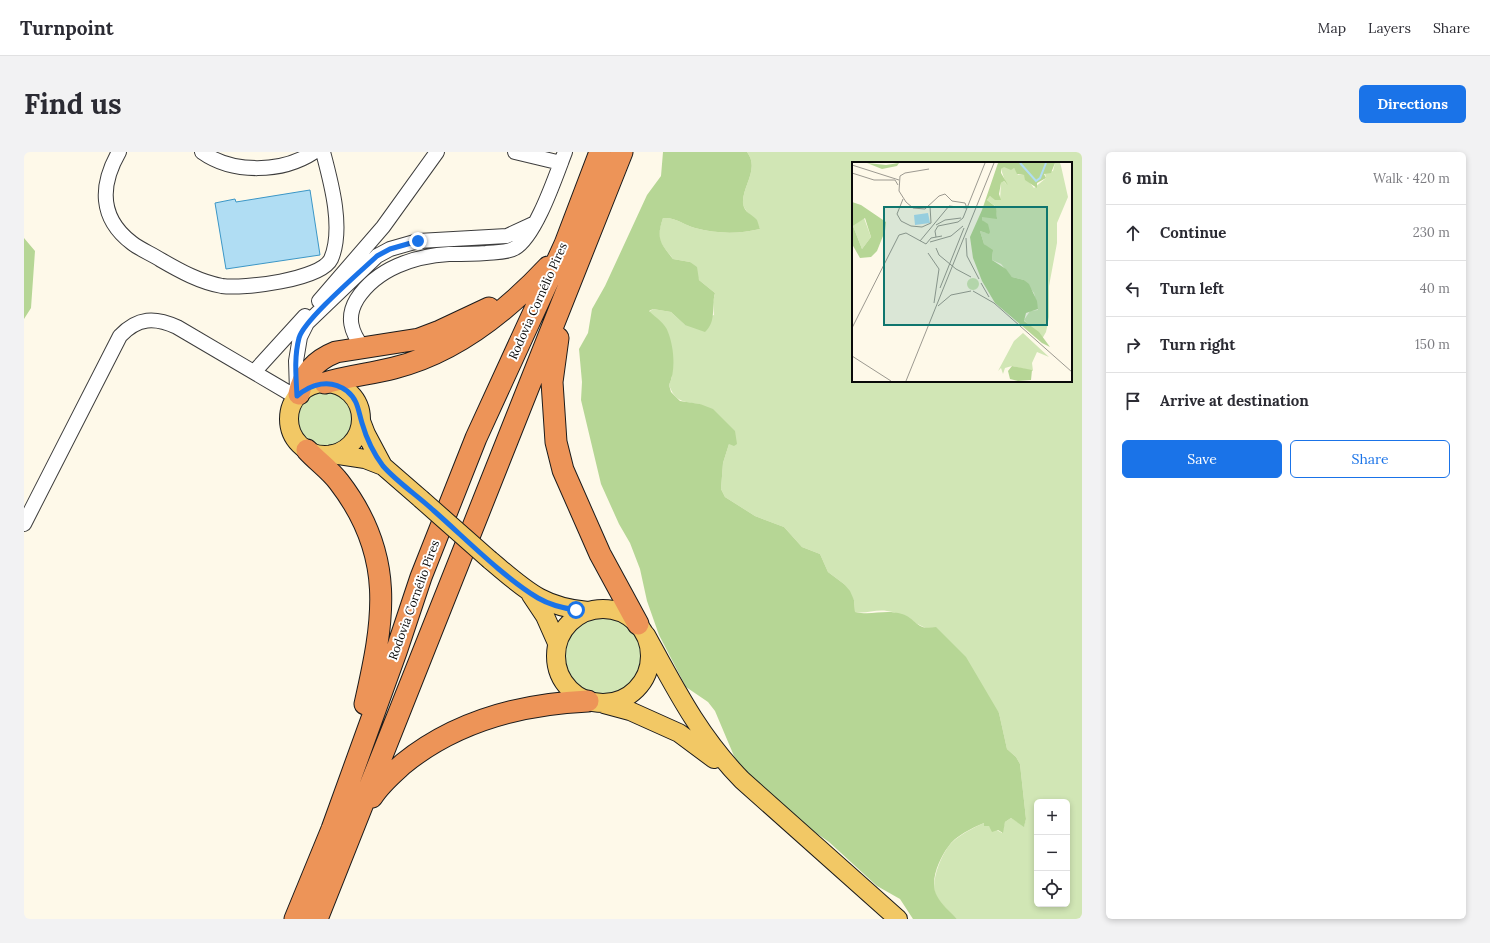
<!DOCTYPE html>
<meta charset="utf-8">
<style>
:root{--surface:#fff;--page:#f2f2f3;--text:#2b2b33;--muted:#7c7c81;--line:#e1e1e2;--accent:#1a73e8}
body{margin:0;font-family:Lora,serif;background:var(--page);color:var(--text)}
.controls{position:absolute;right:12px;bottom:12px;display:grid;overflow:hidden;border-radius:6px;box-shadow:0 2px 6px #0003}
.controls button{width:36px;height:36px;display:grid;place-items:center;padding:0;border:0;border-bottom:1px solid var(--line);background:var(--surface);color:var(--text);font:20px sans-serif}
.stop{position:absolute;width:12px;height:12px;margin:-9px;border:3px solid #1a73e8;border-radius:50%;background:#fff}
.stop.end{background:#1a73e8;border-color:#fff;box-shadow:0 1px 4px #0008}
.list{margin:0;padding:0;list-style:none}
h2{display:flex;justify-content:space-between;align-items:center;height:52px;margin:0;padding:0 16px;font-size:17px}
h2 small{font-size:13px;font-weight:400;color:var(--muted)}
.list li{display:grid;grid-template-columns:26px 1fr auto;gap:12px;align-items:center;box-sizing:border-box;height:56px;padding:0 16px;border-top:1px solid var(--line)}
.list b{display:block;font-size:15px;white-space:nowrap}
.list em{font-size:13px;font-style:normal;color:var(--muted)}
.actions{display:flex;gap:8px;padding:12px 16px}
.actions a{flex:1;padding:9px 0;border:1px solid var(--accent);border-radius:6px;text-align:center;font-size:14px;color:var(--accent)}
.actions .main{background:var(--accent);color:#fff}
.icon{flex:none;width:22px;height:22px;fill:none;stroke:currentColor;stroke-width:2;stroke-linecap:round;stroke-linejoin:round}
.map{position:relative;flex:none;width:1058px;height:767px;overflow:hidden;border-radius:6px}
header{display:flex;align-items:center;gap:24px;box-sizing:border-box;height:56px;padding:0 20px;background:var(--surface);border-bottom:1px solid var(--line)}
header strong{font-size:19px}
nav{display:flex;gap:22px;margin-inline-start:auto;font-size:14px}
.intro{display:flex;align-items:center;justify-content:space-between;box-sizing:border-box;height:96px;padding:0 24px}
h1{margin:0;font-size:28px}
.button{padding:10px 18px;border-radius:6px;background:var(--accent);color:#fff;font-size:14px;font-weight:700}
main{display:flex;gap:24px;padding:0 24px}
aside{flex:1;background:var(--surface);border-radius:6px;box-shadow:0 2px 6px #0003}
.map>svg:first-child{display:block}
</style>
<header>
<strong>Turnpoint</strong>
<nav><a>Map</a><a>Layers</a><a>Share</a></nav>
</header>
<div class="intro"><h1>Find us</h1><a class="button">Directions</a></div>
<main>
<div class="map">
<svg width="1058" height="767" viewBox="0 0 1058 767">
<rect width="100%" height="100%" fill="#fef9e9"/>
<path fill="#d1e6b5" fill-rule="evenodd" d="M723,0H1058V767H933C927,760 917,752 912,744C906,731 916,706 924,695C932,684 949,676 960,671L978,681L981,670L987,666L1000,674L1002,667L996,612L992,605L983,597L975,561L904,477C889,471 879,461 863,459C852,457 842,462 831,460L830,448L820,432L804,420L796,402L778,395L760,375L731,364L701,345L697,337L699,311L705,292L676,252C660,250 651,250 645,233L648,225L625,160L629,157L647,160L661,173L690,163L689,150L691,141L675,128L666,110L649,107C636,89 631,89 639,66C652,65 660,73 671,76C693,82 715,82 736,77C732,65 720,61 719,51C718,34 736,17 723,0ZM829,11H1047V229H829ZM1013,650H1043V752H1013Z
M273 268a28 28 0 1 1 56 0a28 28 0 1 1-56 0Z
M539 504a40 40 0 1 1 80 0a40 40 0 1 1-80 0Z"/>
<path fill="#b6d695" d="M639,0H723C736,17 718,34 719,51C720,61 728,62 733,68C734,71 735,74 736,77C715,82 693,82 671,76C660,73 652,65 639,66C632,87 636,90 649,107L666,110L673,115L675,128L691,141C687,155 693,169 681,180L661,173L647,160L629,157L625,159C632,166 641,171 644,180C650,195 652,219 645,233L647,240L656,249L676,252L689,257L711,279L713,292L710,294L705,292L699,311L697,337L701,345L731,364L760,375L778,395L796,402L804,420L820,432L826,439L830,448L831,460C848,464 860,457 878,462C893,467 892,479 912,475L942,505L975,561L983,597L992,605L996,612L1002,667L1000,675L987,666L981,670L979,681L974,678L968,680L965,674H960V671C948,676 931,684 924,695C915,707 905,730 913,744C917,752 927,760 933,767H889L876,747L853,734L805,690L765,662L724,625L710,604L691,559L684,550L662,535L635,483L623,449L616,417L606,391L595,372L577,332L557,248L558,230L555,197L564,181L568,157L581,134L623,43L637,24Z
M0,86L11,99L7,156L0,167Z"/>
<path fill="#b0ddf3" stroke="#3b96c6" d="M286,38L296,103L202,117L191,51L211,47L212,50Z"/>
<g fill="none" stroke-linecap="round" stroke-linejoin="round">
<defs>
<path id="minor" d="M95,0C76,33 75,66 108,91C117,98 128,102 137,108C156,119 176,130 198,134C219,137 297,128 307,107C320,77 307,30 299,0
M178,0C209,22 258,21 290,0
M491,0L537,11
M295,149L359,75L413,0
M339,196C327,180 322,165 333,147C353,116 391,104 425,102C438,102 450,102 462,101C471,100 483,101 491,96C512,84 532,23 541,0
M230,220L281,164
M273,239L272,209L276,185L283,171L353,104L366,97L394,89L483,84L511,71
M0,372L96,184C114,165 131,165 153,175L272,245"/>
<path id="major" d="M265 267a36 36 0 1 1 72 0a36 36 0 1 1-72 0Z
M337,269L342,282L359,314L397,347
M308,302L341,307L359,314
M466,408C501,437 517,455 564,459
M507,443L521,464L533,491
M532 504a47 47 0 1 1 94 0a47 47 0 1 1-94 0Z
M622,483C651,536 675,584 718,628L874,767
M580,552L606,559L655,581L690,607"/>
<path id="highway" d="M534,186L528,230L532,290L539,318L576,402L614,472
M301,231C324,224 347,222 370,216C430,201 482,160 524,115
M275,242C279,221 292,208 312,200L395,187L416,179L465,156
M283,298C293,309 306,318 315,330C372,404 360,468 341,552
M348,645C356,632 368,622 379,612C432,569 497,552 564,549
M271,767L308,677L372,500L397,425L452,286L541,92L576,0
M293,767L598,0"/>
</defs>
<use href="#minor" stroke="#3d3d3d" stroke-width="16"/>
<use href="#major" stroke="#1b1b1b" stroke-width="20"/>
<use href="#highway" stroke="#1b1b1b" stroke-width="23"/>
<use href="#minor" stroke="#fff" stroke-width="14"/>
<use href="#major" stroke="#f2c865" stroke-width="18"/>
<use href="#highway" stroke="#ed9458" stroke-width="21"/>
<defs>
<path id="major-bridge" d="M397,347L466,408"/>
</defs>
<use href="#major-bridge" stroke="#1b1b1b" stroke-width="20" stroke-linecap="butt"/>
<use href="#major-bridge" stroke="#f2c865" stroke-width="18"/>
</g>
<g fill="none" stroke-linecap="round" stroke-linejoin="round">
<path stroke="#1a73e8" stroke-width="5" d="M394,89L366,97L353,104C336,120 280,168 275,186C270,205 272,225 273,244C287,232 306,226 323,239C334,248 334,258 338,271C342,285 350,302 359,314C373,330 394,344 409,358C441,386 479,425 514,446C526,453 538,456 552,458"/>
</g>
<g text-anchor="middle" stroke-width="4" stroke-linejoin="round" paint-order="stroke">
<g font-size="12" fill="#0a0a0a" stroke="#fff">
<text transform="translate(514 149) rotate(-66)" y="4">Rodovia Cornélio Pires</text>
<text transform="translate(390 448) rotate(-70)" y="4">Rodovia Cornélio Pires</text>
</g>
</g>
<g transform="translate(828 10)">
<rect width="220" height="220" fill="#fef9e9"/>
<path d="M203,1H208L209,4L216,35L205,61V81L197,124V155L194,170L190,177L172,158L178,149L186,148L182,131L172,118L160,115L149,102L140,98L141,90L132,82L128,69L134,71L136,64L130,58V55H145L143,44L135,38L138,34L148,38L149,21L152,19L154,22L149,7L152,4L162,6L166,13H172L182,26L194,16L193,11L201,9ZM12,56L19,75L10,87L1,64ZM115 122a6 6 0 1 1 12 0a6 6 0 1 1-12 0ZM171,171L197,195L185,190L180,201L181,209L160,204L153,206L151,212L149,206L146,209L162,179Z" fill="#d1e6b5"/>
<path d="M15,1L34,3L47,1L45,4L30,7ZM146,1H203L199,11L192,12L194,16L185,21V26L173,18L172,13L165,12L162,6L159,8L152,5L149,7V11L156,23L152,19L149,21L147,32L149,38H143L138,34L135,38L144,45L145,57L130,55V58L136,62L138,70L137,72L128,69L132,82L141,88L140,98L154,107L160,115L172,118L177,122L185,139L186,147L174,151L172,159L187,170L198,185L190,181L143,141L130,119L121,96L118,75L130,48ZM0,40L9,43L34,60L33,69L25,89L19,95L8,96L0,82ZM13,56L19,75L10,87L1,64ZM160,204L180,208L179,218L166,219L158,217L156,209Z" fill="#b6d695" fill-rule="evenodd"/>
<path d="M76,51L78,61L63,63L62,53Z" fill="#b0ddf3"/>
<path fill="none" stroke="#b0ddf3" stroke-width="2" d="M168,1L184,19L188,16L194,1"/>
<path fill="none" stroke="#9c9990" stroke-width="1" d="M0,3L47,18M77,7L53,11L48,14L47,29L54,40L61,46L73,47L87,34L93,32L100,39L113,41L115,46M0,11L22,18H43L46,23M51,37L45,52L49,59L59,64L70,65L79,61L78,44M84,63L93,58L109,56M84,75L83,69L86,64L106,60L111,56L133,1M114,76L115,94L127,117M68,79L97,44L115,46M78,80L99,74L111,64M74,82L79,76L90,74M84,86L87,93L104,107L119,115M76,91L87,107L82,141M129,121L137,135M88,126L112,66M121,129L142,141L220,210M86,144L99,133L119,129M0,166L47,73L54,71L74,82M0,194L39,219M54,219L142,1"/>
<path fill="#0f766e" fill-opacity="0.15" stroke="#0f766e" stroke-width="2" d="M32,45H195V163H32Z"/>
<rect width="220" height="220" fill="none" stroke="#0a0a0a" stroke-width="2"/>
</g>
</svg>
<div class="controls">
<button>+</button>
<button>−</button>
<button><svg class="icon" aria-label="locate" viewBox="0 0 24 24"><circle cx="12" cy="12" r="6"/><path d="M12 2v4M12 18v4M2 12h4M18 12h4"/></svg></button>
</div>
<div class="stop" style="left:552px;top:458px"></div>
<div class="stop end" style="left:394px;top:89px"></div>
</div>
<aside>
<h2>6 min<small>Walk · 420 m</small></h2>
<ul class="list">
<li><svg class="icon" aria-label="ahead" viewBox="0 0 24 24"><path d="M12 20V5M6 11l6-6 6 6"/></svg><div><b>Continue</b></div><em>230 m</em></li>
<li><svg class="icon" aria-label="left" viewBox="0 0 24 24"><path d="M17 20v-9H6M10 6l-5 5 5 5"/></svg><div><b>Turn left</b></div><em>40 m</em></li>
<li><svg class="icon" aria-label="right" viewBox="0 0 24 24"><path d="M7 20v-9h11M14 6l5 5-5 5"/></svg><div><b>Turn right</b></div><em>150 m</em></li>
<li><svg class="icon" aria-label="arrive" viewBox="0 0 24 24"><path d="M6 21V4h12l-3 4 3 4H6"/></svg><div><b>Arrive at destination</b></div></li>
</ul>
<div class="actions"><a class="main">Save</a><a>Share</a></div>
</aside>
</main>
